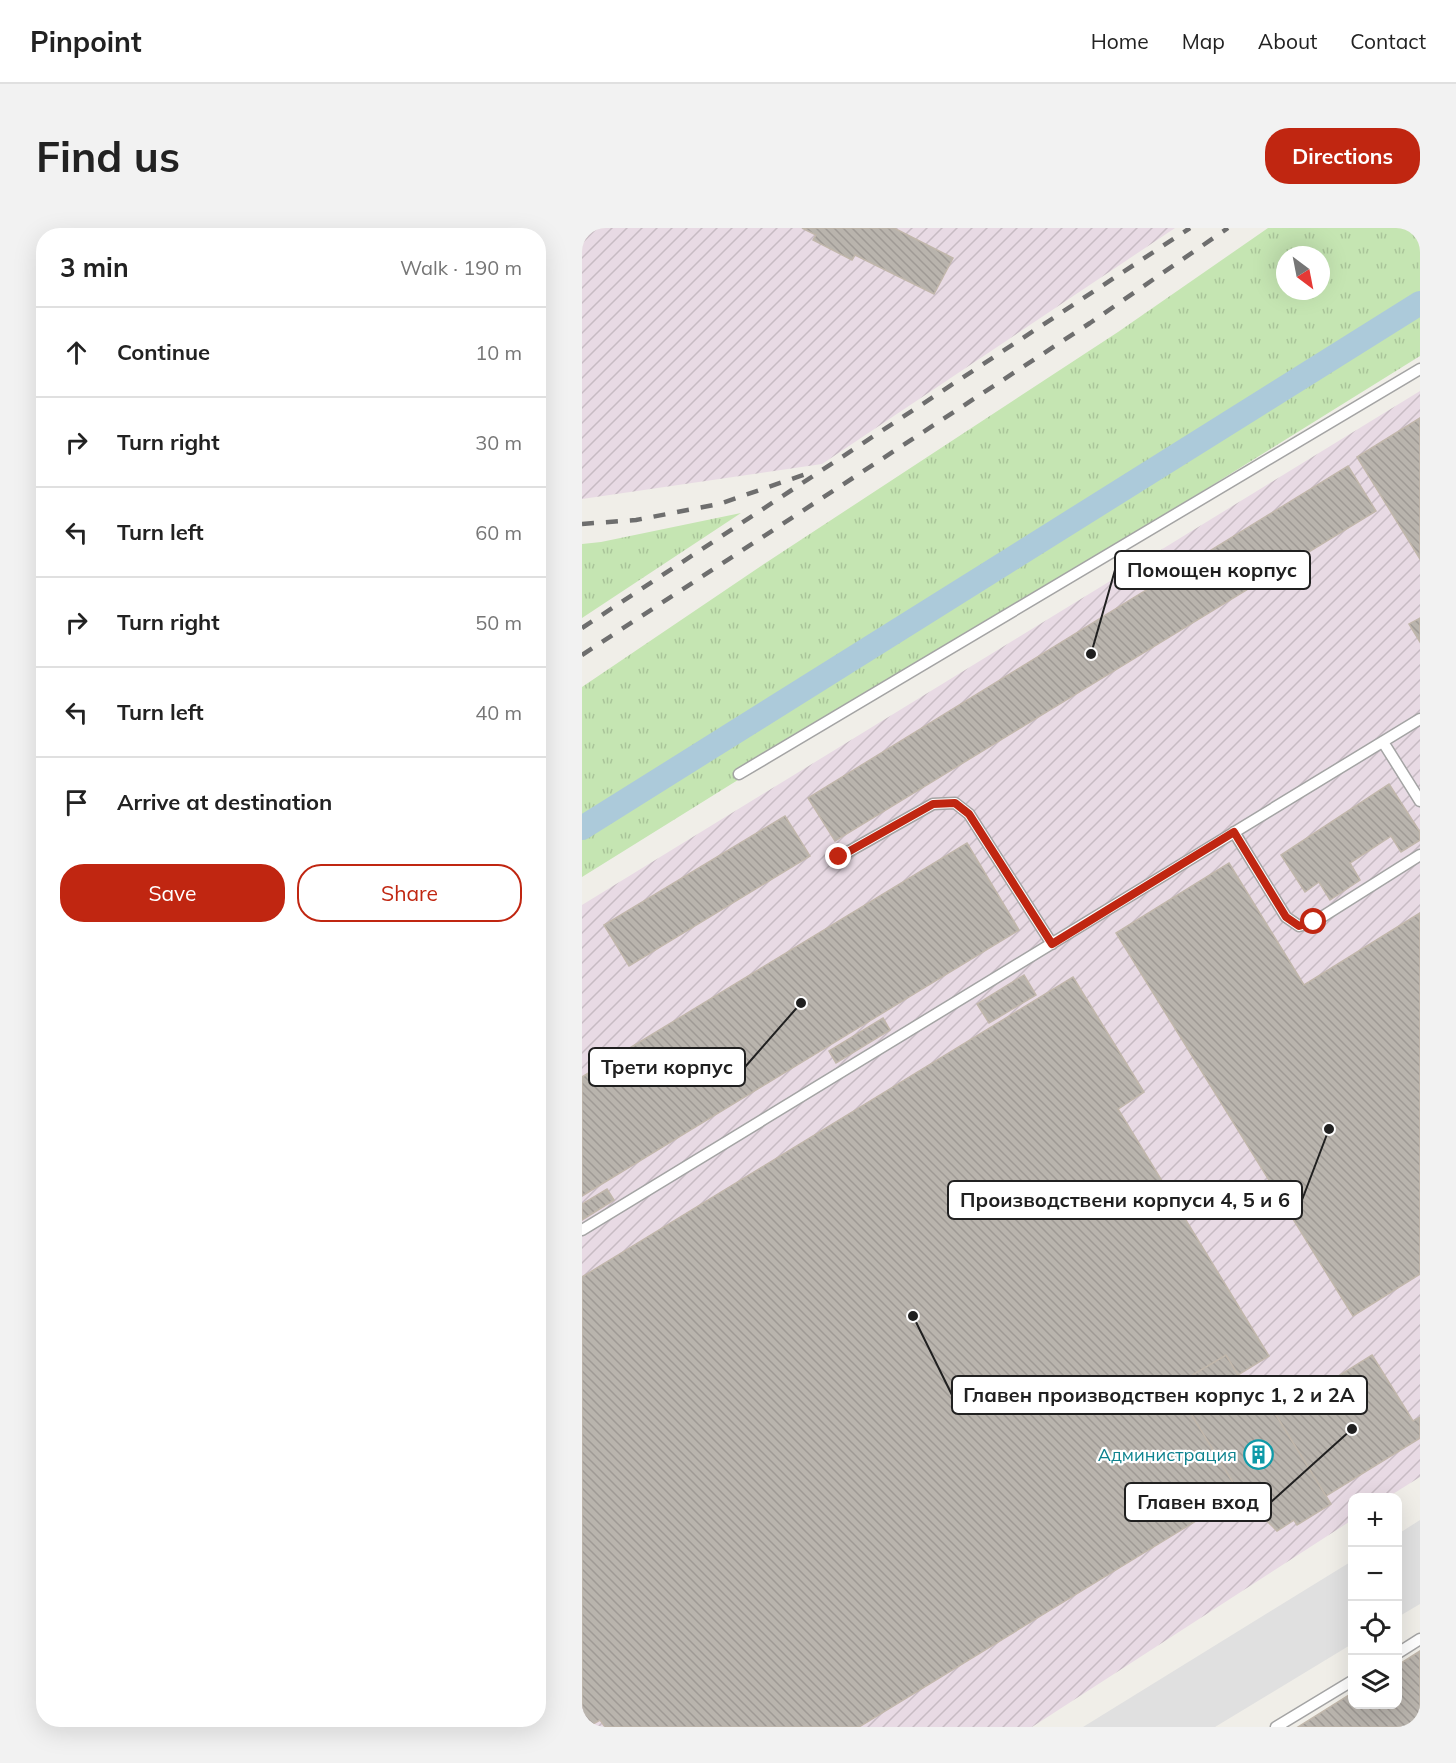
<!DOCTYPE html>
<meta charset="utf-8">
<style>
:root{--surface:#fff;--page:#f2f2f2;--text:#222;--muted:#767676;--line:#e0e0e0;--accent:#c02611}
body{margin:0;font-family:Mulish,sans-serif;background:var(--page);color:var(--text)}
.controls{position:absolute;right:18px;bottom:18px;display:grid;overflow:hidden;border-radius:12px;box-shadow:0 6px 24px #0002}
.controls button{width:54px;height:54px;display:grid;place-items:center;padding:0;border:0;border-bottom:2px solid var(--line);background:var(--surface);color:var(--text);font:30px sans-serif}
.compass{position:absolute;left:694px;top:18px;width:54px;height:54px;border-radius:50%;background:var(--surface);box-shadow:0 6px 24px #0002;rotate:148deg}
.stop{position:absolute;width:18px;height:18px;margin:-14px;border:4px solid #c02611;border-radius:50%;background:#fff}
.stop.end{background:#c02611;border-color:#fff;box-shadow:0 2px 6px #0008}
.list{margin:0;padding:0;list-style:none}
h2{display:flex;justify-content:space-between;align-items:center;height:78px;margin:0;padding:0 24px;font-size:26px}
h2 small{font-size:20px;font-weight:400;color:var(--muted)}
.list li{display:grid;grid-template-columns:39px 1fr auto;gap:18px;align-items:center;box-sizing:border-box;height:90px;padding:0 24px;border-top:2px solid var(--line)}
.list b{display:block;font-size:22px;white-space:nowrap}
.list em{font-size:20px;font-style:normal;color:var(--muted)}
.actions{display:flex;gap:12px;padding:18px 24px}
.actions a{flex:1;padding:14px 0;border:2px solid var(--accent);border-radius:24px;text-align:center;font-size:21px;color:var(--accent)}
.actions .main{background:var(--accent);color:#fff}
.icon{flex:none;width:33px;height:33px;fill:none;stroke:currentColor;stroke-width:2;stroke-linecap:round;stroke-linejoin:round}
.map{position:relative;flex:none;width:838px;height:1499px;overflow:hidden;border-radius:24px}
header{display:flex;align-items:center;gap:36px;box-sizing:border-box;height:84px;padding:0 30px;background:var(--surface);border-bottom:2px solid var(--line)}
header strong{font-size:28px}
nav{display:flex;gap:33px;margin-inline-start:auto;font-size:21px}
.intro{display:flex;align-items:center;justify-content:space-between;box-sizing:border-box;height:144px;padding:0 36px}
h1{margin:0;font-size:42px}
.button{padding:15px 27px;border-radius:24px;background:var(--accent);color:#fff;font-size:21px;font-weight:700}
main{display:flex;gap:36px;padding:0 36px}
aside{flex:1;background:var(--surface);border-radius:24px;box-shadow:0 6px 24px #0002}
.map>svg:first-child{display:block}
</style>
<header>
<strong>Pinpoint</strong>
<nav><a>Home</a><a>Map</a><a>About</a><a>Contact</a></nav>
</header>
<div class="intro"><h1>Find us</h1><a class="button">Directions</a></div>
<main>
<aside>
<h2>3 min<small>Walk · 190 m</small></h2>
<ul class="list">
<li><svg class="icon" aria-label="ahead" viewBox="0 0 24 24"><path d="M12 20V5M6 11l6-6 6 6"/></svg><div><b>Continue</b></div><em>10 m</em></li>
<li><svg class="icon" aria-label="right" viewBox="0 0 24 24"><path d="M7 20v-9h11M14 6l5 5-5 5"/></svg><div><b>Turn right</b></div><em>30 m</em></li>
<li><svg class="icon" aria-label="left" viewBox="0 0 24 24"><path d="M17 20v-9H6M10 6l-5 5 5 5"/></svg><div><b>Turn left</b></div><em>60 m</em></li>
<li><svg class="icon" aria-label="right" viewBox="0 0 24 24"><path d="M7 20v-9h11M14 6l5 5-5 5"/></svg><div><b>Turn right</b></div><em>50 m</em></li>
<li><svg class="icon" aria-label="left" viewBox="0 0 24 24"><path d="M17 20v-9H6M10 6l-5 5 5 5"/></svg><div><b>Turn left</b></div><em>40 m</em></li>
<li><svg class="icon" aria-label="arrive" viewBox="0 0 24 24"><path d="M6 21V4h12l-3 4 3 4H6"/></svg><div><b>Arrive at destination</b></div></li>
</ul>
<div class="actions"><a class="main">Save</a><a>Share</a></div>
</aside>
<div class="map">
<svg width="838" height="1499" viewBox="0 0 838 1499">
<defs>
<pattern id="industrial-furrows" width="10" height="10" patternUnits="userSpaceOnUse" patternTransform="scale(1.5)"><rect width="10" height="10" fill="#e8dae4"/><path d="M-1 1l2-2M0 10L10 0M9 11l2-2" fill="none" stroke="#c7bbc3"/></pattern>
<pattern id="grass-tufts" width="24" height="20" patternUnits="userSpaceOnUse" patternTransform="scale(1.5)"><rect width="24" height="20" fill="#c5e5b2"/><path d="M3 7l-1-3M5 7V3M7 7l1-3M15 17l-1-3M17 17v-4M19 17l1-3" fill="none" stroke="#a9c499"/></pattern>
<pattern id="building-back-hatch" width="6" height="6" patternUnits="userSpaceOnUse" patternTransform="scale(1.5)"><rect width="6" height="6" fill="#b9b4ad"/><path d="M-1 5l2 2M0 0l6 6M5-1l2 2" fill="none" stroke="#9f9a95"/></pattern>
</defs>
<rect width="100%" height="100%" fill="#f0eee8"/>
<path fill="url(#industrial-furrows)" d="M0,0H593L240,236L0,271Z
M838,163V1249L806,1269L770,1270V1292L450,1499H0V677Z"/>
<path fill="url(#grass-tufts)" fill-rule="evenodd" d="M686,0H838V128L0,649V459L182,336L536,104ZM703,27H739V63H703Z
M159,285L0,390V316L19,314Z"/>
<path fill="#e0e0e0" d="M838,1292V1376L816,1389V1306Z
M770,1333V1416L633,1499H501Z"/>
<g fill="none" stroke-linecap="round" stroke-linejoin="round">
<path stroke="#accada" stroke-width="24" d="M0,600L838,75"/>
</g>
<path fill="url(#building-back-hatch)" stroke="#c1b7ab" stroke-width="1.5" d="M220,0H312L371,30L352,66L273,27L270,32L231,12L234,7Z
M838,190V331L775,229Z
M766,238L794,283L253,613L226,570Z
M838,390V414L827,396Z
M807,556L838,604V612L819,624L809,608L768,635L778,652L748,672L737,654L723,664L699,627Z
M203,588L228,628L47,738L22,697Z
M385,615L437,702L0,968V849Z
M647,635L722,757L838,685V1046L771,1088L534,705Z
M442,747L454,767L407,795L395,776Z
M491,749L562,864L536,881L687,1128L656,1147L644,1127L592,1158L658,1266L277,1499H23L18,1492L6,1499H0V1049Z
M301,790L308,802L254,835L247,823Z
M25,961L32,972L0,992V976Z
M644,1127L656,1147L694,1187L749,1276L715,1297L712,1292L695,1303L658,1266L592,1158Z
M790,1127L831,1193L838,1189V1210L744,1268L694,1187Z
M838,1423V1499H716L770,1465V1476H816V1437Z"/>
<g fill="none" stroke-linecap="round" stroke-linejoin="round">
<defs>
<path id="service" d="M801,514L838,573
M157,546L838,141
M652,604L704,689L717,698L732,694L838,627
M257,629L351,576L373,575L387,586L470,716
M0,1002L838,491
M816,1425L838,1411
M694,1499L770,1453"/>
</defs>
<use href="#service" stroke="#a4a4a4" stroke-width="13"/>
<use href="#service" stroke="#fff" stroke-width="10"/>
<path stroke="#6e6e6e" stroke-width="4.5" stroke-dasharray="12 12" stroke-linecap="butt" d="M0,296L54,292L137,276L227,245
M0,400L608,0
M0,427L508,95L646,0"/>
</g>
<g fill="none" stroke-linecap="round" stroke-linejoin="round">
<path stroke="#c02611" stroke-width="8" d="M257,629L351,576L373,575L387,586L470,716L652,604L704,689L717,698L732,694"/>
</g>
<defs>
<symbol id="building-ring" viewBox="-11 -11 22 22"><circle r="9.5" fill="#fff" stroke="#0f9aa8" stroke-width="1.5"/><path d="M-4-6H4V6H1V3H-1V6H-4ZM-2.5-4.3h1.7v1.8h-1.7ZM.8-4.3h1.7v1.8H.8ZM-2.5-1h1.7V.8h-1.7ZM.8-1h1.7V.8H.8Z" fill="#0f9aa8"/></symbol>
</defs>
<g fill-rule="evenodd">
<use href="#building-ring" x="660" y="1210" width="33" height="33"/>
</g>
<g text-anchor="middle" stroke-width="4.5" stroke-linejoin="round" paint-order="stroke">
<g font-size="18" fill="#0d838f" stroke="#fff" text-anchor="end">
<text x="655" y="1233">Администрация</text>
</g>
</g>
<path fill="none" stroke="#202020" stroke-width="2" d="M509 426L533 342M219 775L163 839M747 901L720 972M331 1088L370 1167M770 1201L689 1274"/>
<g fill="#202020" stroke="#fff" stroke-width="2">
<circle cx="509" cy="426" r="6"/>
<circle cx="219" cy="775" r="6"/>
<circle cx="747" cy="901" r="6"/>
<circle cx="331" cy="1088" r="6"/>
<circle cx="770" cy="1201" r="6"/>
</g>
<g fill="#fff" stroke="#202020" stroke-width="2">
<rect x="533" y="323" width="195" height="38" rx="6"/>
<rect x="7" y="820" width="156" height="38" rx="6"/>
<rect x="366" y="953" width="354" height="38" rx="6"/>
<rect x="370" y="1148" width="415" height="38" rx="6"/>
<rect x="543" y="1255" width="146" height="38" rx="6"/>
</g>
<g font-size="20" text-anchor="middle" font-weight="bold" fill="#202020">
<text x="630" y="349">Помощен корпус</text>
<text x="85" y="846">Трети корпус</text>
<text x="543" y="979">Производствени корпуси 4, 5 и 6</text>
<text x="577" y="1174">Главен производствен корпус 1, 2 и 2А</text>
<text x="616" y="1281">Главен вход</text>
</g>
</svg>
<div class="controls">
<button>+</button>
<button>−</button>
<button><svg class="icon" aria-label="locate" viewBox="0 0 24 24"><circle cx="12" cy="12" r="6"/><path d="M12 2v4M12 18v4M2 12h4M18 12h4"/></svg></button>
<button><svg class="icon" aria-label="layers" viewBox="0 0 24 24"><path d="M12 4l9 5-9 5-9-5zM3 14l9 5 9-5"/></svg></button>
</div>
<svg class="compass" viewBox="-18 -18 36 36"><path d="M0-13l5 13h-10z" fill="#e53935"/><path d="M0 13l5-13h-10z" fill="#767676"/></svg>
<div class="stop" style="left:732px;top:694px"></div>
<div class="stop end" style="left:257px;top:629px"></div>
</div>
</main>
